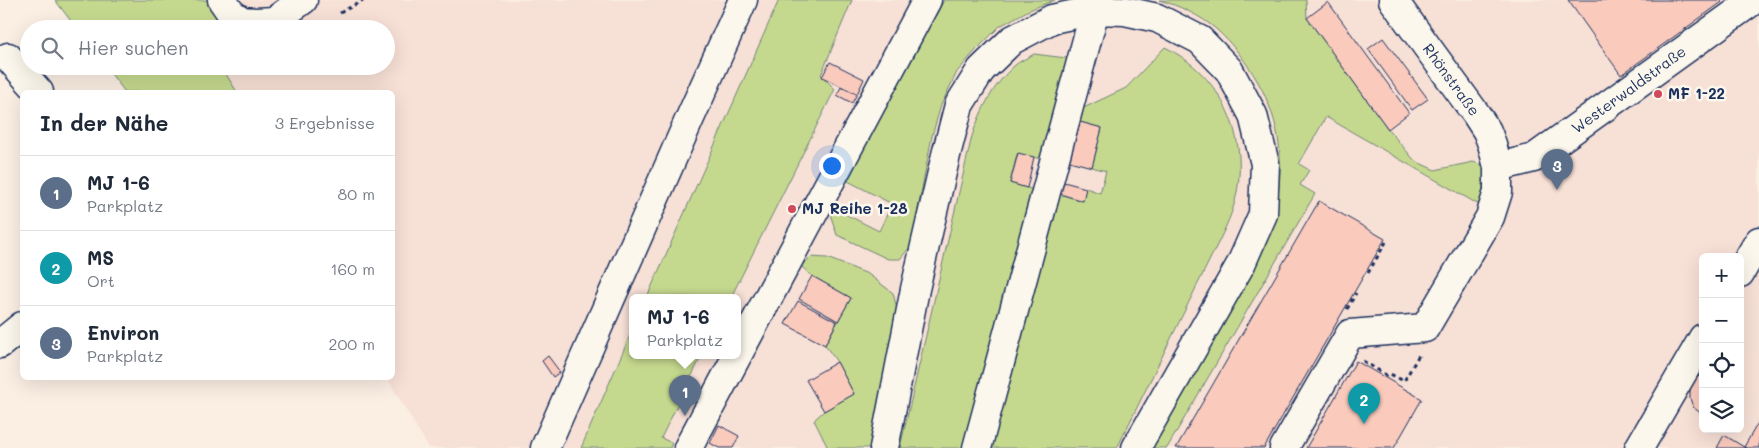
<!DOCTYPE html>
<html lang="de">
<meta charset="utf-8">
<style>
:root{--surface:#fff;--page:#f2f2f3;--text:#1f2937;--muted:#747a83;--line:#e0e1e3;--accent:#d1495b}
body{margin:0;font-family:Mali,sans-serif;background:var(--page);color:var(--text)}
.controls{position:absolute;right:15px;bottom:15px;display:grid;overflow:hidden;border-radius:8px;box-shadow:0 5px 20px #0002}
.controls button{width:45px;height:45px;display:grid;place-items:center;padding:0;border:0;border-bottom:1px solid var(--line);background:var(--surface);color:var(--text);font:25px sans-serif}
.you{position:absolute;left:831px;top:165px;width:18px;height:18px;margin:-12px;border:4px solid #fff;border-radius:50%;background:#1a73e8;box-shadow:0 0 0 8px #1a73e833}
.badge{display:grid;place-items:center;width:32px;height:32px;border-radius:50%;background:var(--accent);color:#fff;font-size:16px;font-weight:700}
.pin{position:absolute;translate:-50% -41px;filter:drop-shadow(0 1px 2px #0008)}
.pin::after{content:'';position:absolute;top:26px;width:18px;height:15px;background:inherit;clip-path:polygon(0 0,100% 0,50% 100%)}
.popup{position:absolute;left:629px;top:294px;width:112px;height:65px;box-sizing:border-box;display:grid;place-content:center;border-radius:8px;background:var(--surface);filter:drop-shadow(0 1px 4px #0005);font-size:16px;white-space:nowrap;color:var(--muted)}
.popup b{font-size:19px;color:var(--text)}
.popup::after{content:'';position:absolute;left:50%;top:100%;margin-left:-10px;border:10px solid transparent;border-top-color:var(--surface)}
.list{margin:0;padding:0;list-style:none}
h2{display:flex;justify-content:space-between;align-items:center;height:65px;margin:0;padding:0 20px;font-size:21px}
h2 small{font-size:16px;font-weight:400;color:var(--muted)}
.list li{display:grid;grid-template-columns:32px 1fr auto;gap:15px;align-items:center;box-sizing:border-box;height:75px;padding:0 20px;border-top:1px solid var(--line)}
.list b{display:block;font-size:19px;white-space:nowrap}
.list p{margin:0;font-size:16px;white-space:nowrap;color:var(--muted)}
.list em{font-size:16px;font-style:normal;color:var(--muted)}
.icon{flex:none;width:28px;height:28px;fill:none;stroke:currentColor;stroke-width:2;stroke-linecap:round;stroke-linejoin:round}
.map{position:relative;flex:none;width:1759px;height:448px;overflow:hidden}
.search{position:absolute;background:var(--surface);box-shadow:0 5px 20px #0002;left:20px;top:20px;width:375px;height:55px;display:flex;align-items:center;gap:12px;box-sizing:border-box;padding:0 18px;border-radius:28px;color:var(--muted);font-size:19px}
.panel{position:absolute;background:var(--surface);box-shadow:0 5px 20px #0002;left:20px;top:90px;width:375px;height:290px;border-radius:8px}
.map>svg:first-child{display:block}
</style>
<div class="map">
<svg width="1759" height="448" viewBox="0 0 1759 448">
<rect width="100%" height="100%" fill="#fbeee3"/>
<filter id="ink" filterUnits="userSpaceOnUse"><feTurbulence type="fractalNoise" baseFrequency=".02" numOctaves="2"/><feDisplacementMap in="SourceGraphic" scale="10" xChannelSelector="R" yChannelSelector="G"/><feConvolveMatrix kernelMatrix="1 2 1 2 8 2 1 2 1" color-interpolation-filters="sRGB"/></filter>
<g filter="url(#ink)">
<path fill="#f7e0d6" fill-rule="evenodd" d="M134,0H1759V448H429L387,378H392V92H198L179,66H386V29H154ZM1703,257H1740V429H1703ZM632,297H738V355H632Z"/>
<path fill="#c5d98e" stroke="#708476" d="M55,0H210L238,29H77Z
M779,0H852L821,75L835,89L731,297H647Z
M944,0H1055L1029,10L1000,26L976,50L957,72L941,105L932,136L911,246L900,259H888L837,235L831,217L833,208L879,231L892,204L846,180Z
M1159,0H1306L1307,18L1388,129L1415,161L1435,170L1473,162L1485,166L1481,206L1326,117L1299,164L1309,170L1300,185L1315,194L1167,448H1146L1274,217C1279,193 1282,170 1279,145C1275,103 1248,58 1216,29C1201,16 1178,5 1159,0Z
M1165,47C1222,76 1251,138 1235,201C1232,214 1226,226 1221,237L1117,448H985L1053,199L1060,194L1082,201L1086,188L1100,193L1106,171L1092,167L1102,128L1080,122L1077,111L1126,88Z
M1034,54L1074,59L1047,160L1017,154L1010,183L1038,191L969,448H900L972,136C981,110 993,85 1014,66C1019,61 1028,58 1034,54Z
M105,66H221L237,92H125Z
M811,257L827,258L868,274L893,293L897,309L872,448H828L814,420L824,411L854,394L837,362L825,345L851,298L812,276L801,266Z
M632,331V355H702L661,438L672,443L670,448H581Z"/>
<path fill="#facbbd" stroke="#1b2f5e" d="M1568,0H1720L1722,2L1621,75Z
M1328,2L1409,113L1388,129L1307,18Z
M1383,38L1428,99L1412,110L1368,49Z
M830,62L864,79L857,94L822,77Z
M841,87L857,94L852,103L837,95Z
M1080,122L1102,128L1092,167L1069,161Z
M1018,153L1034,157L1027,188L1010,183Z
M1064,182L1086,188L1083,201L1060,194Z
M1319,201L1385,239L1264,448H1176Z
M812,276L851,298L838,321L799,299Z
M798,301L837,322L825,345L785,324Z
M548,356L560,372L553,377L542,361Z
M1356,361L1422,399L1394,448H1306Z
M837,362L854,394L824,411L806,380Z
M1703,373V415L1693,407L1690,398V389L1694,380Z
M1759,421V448H1746L1744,447Z
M719,425L739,436L733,448H719L710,443Z
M1724,435L1744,447L1746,448H1717Z"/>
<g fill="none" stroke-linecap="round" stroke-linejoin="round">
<defs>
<path id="minor" d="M222,0L231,13L242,21L256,22L274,21L303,0
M8,57L39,92
M1498,167L1534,158L1754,0
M1740,273L1759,241
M0,344L22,326
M545,448L690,118L743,0
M688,448L927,0
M884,448L915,289L946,155L959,105L981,70L1012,40L1052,19L1095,10L1125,11L1157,18L1200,40L1229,70L1253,115L1265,164L1263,214L1241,264L1136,448
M977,448L1095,10
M1284,448L1350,334L1425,328L1490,217L1498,192V167L1492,144L1487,131L1476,114L1393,0
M1639,448L1703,338"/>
</defs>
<use href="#minor" stroke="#1b2f5e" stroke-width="31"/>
<path stroke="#1b2f5e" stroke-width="3" stroke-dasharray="4 4" stroke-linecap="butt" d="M340,13L363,0
M1368,273L1386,242
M1347,309L1356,293
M1363,361L1386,375L1390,374L1404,381L1420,353"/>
<use href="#minor" stroke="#fbf7ec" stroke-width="28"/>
</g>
</g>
<g fill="#d1495b" stroke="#fbf7ec" stroke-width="2">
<circle cx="1658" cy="94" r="5"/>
<circle cx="792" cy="209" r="5"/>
</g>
<g text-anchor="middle" stroke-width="5" stroke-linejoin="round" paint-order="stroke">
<g font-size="15" fill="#1b2f5e" stroke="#fbf7ec">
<text transform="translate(1451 80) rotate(54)" y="5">Rhönstraße</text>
<text transform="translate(1629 90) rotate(-36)" y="5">Westerwaldstraße</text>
</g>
<g font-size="15" font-weight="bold" fill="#1b2f5e" stroke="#fbf7ec" text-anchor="start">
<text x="1668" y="99">MF 1-22</text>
<text x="802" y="214">MJ Reihe 1-28</text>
</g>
</g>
</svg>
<div class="controls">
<button>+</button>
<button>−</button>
<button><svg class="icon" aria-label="locate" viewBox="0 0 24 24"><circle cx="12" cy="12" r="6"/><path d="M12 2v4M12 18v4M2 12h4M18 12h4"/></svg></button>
<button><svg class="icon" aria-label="layers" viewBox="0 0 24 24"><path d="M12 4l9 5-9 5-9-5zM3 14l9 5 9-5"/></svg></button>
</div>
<div class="you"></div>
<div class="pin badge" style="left:685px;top:416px;background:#5c6f8a">1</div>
<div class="popup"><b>MJ 1-6</b>Parkplatz</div>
<div class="pin badge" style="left:1364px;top:424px;background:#0f9aa8">2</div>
<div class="pin badge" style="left:1557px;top:190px;background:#5c6f8a">3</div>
<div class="search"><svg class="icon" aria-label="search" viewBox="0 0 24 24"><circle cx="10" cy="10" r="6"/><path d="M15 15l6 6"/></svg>Hier suchen</div>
<section class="panel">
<h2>In der Nähe<small>3 Ergebnisse</small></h2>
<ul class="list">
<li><span class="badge" style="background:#5c6f8a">1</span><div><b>MJ 1-6</b><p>Parkplatz</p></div><em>80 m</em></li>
<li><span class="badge" style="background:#0f9aa8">2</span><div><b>MS</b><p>Ort</p></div><em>160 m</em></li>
<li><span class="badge" style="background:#5c6f8a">3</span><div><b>Environ</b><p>Parkplatz</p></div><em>200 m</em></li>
</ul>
</section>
</div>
